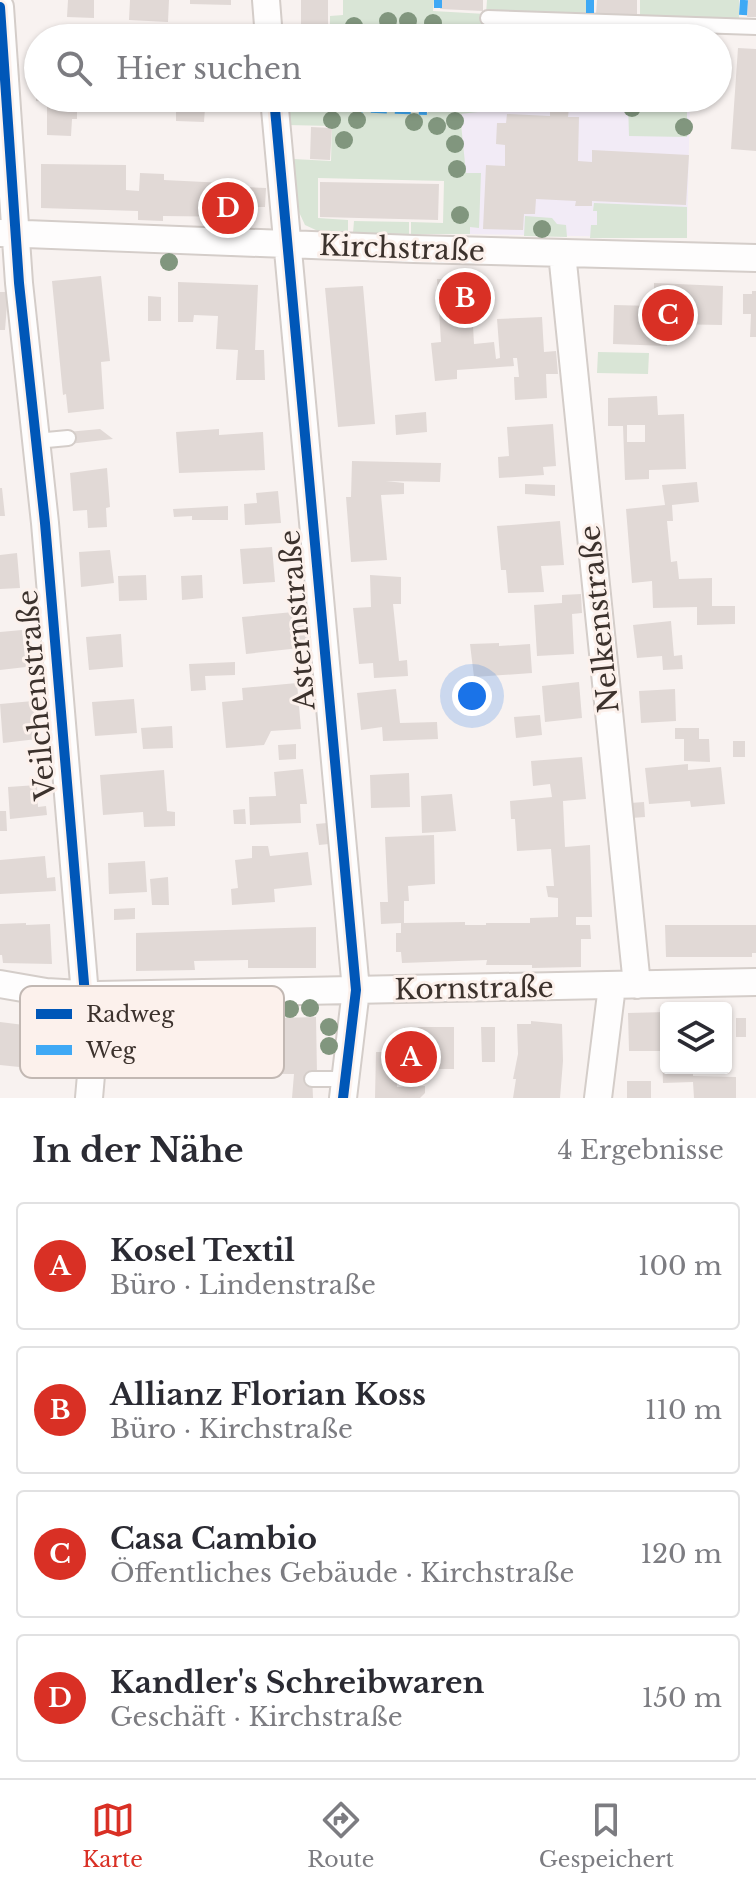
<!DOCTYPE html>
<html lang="de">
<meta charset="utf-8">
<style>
:root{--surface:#fff;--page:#f2f2f3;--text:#2b2b33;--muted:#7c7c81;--line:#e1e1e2;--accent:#d93025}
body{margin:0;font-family:"Libre Baskerville",serif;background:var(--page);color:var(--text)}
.controls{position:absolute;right:24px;bottom:24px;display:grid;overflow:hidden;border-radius:8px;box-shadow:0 2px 6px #0004}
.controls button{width:72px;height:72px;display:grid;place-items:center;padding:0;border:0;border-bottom:2px solid var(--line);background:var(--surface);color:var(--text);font:40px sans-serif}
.you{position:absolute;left:472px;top:696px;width:28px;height:28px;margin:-20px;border:6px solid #fff;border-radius:50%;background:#1a73e8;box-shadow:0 0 0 12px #1a73e833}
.badge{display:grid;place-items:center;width:52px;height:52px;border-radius:50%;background:var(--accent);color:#fff;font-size:26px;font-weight:700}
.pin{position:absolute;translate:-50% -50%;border:4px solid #fff;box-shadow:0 2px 8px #0006}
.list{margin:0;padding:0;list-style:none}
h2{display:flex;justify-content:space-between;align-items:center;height:104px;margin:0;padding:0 32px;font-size:34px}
h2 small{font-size:26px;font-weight:400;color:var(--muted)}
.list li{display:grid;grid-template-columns:52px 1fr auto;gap:24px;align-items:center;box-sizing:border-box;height:128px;margin:0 16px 16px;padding:0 16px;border:2px solid var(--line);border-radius:8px}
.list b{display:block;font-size:30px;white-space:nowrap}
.list p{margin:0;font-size:26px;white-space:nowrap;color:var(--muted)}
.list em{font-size:26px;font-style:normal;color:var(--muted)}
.icon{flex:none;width:44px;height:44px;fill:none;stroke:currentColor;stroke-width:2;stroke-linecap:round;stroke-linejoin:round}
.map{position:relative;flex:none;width:756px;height:1098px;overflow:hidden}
.search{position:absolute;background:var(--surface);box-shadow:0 2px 6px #0004;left:24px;right:24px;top:24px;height:88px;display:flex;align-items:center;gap:20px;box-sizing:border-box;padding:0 28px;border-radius:44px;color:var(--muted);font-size:30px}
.sheet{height:680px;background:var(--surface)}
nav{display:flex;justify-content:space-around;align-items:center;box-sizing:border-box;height:112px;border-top:2px solid var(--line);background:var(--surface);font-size:22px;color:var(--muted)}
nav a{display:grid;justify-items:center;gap:4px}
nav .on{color:var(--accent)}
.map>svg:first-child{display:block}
</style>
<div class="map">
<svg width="756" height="1098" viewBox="0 0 756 1098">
<rect width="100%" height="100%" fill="#f8f2f0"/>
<path fill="#f2ebf6" d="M459,98H690L687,238L470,234Z"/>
<path fill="#d9e5d6" d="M343,0H434L433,11L486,14L487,0H586V16L640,18V0H739V19L756,20V35L663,32L662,38H330V16L343,15Z
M429,98H546V110L505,109L460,114L466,173H481L479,228L470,227V234H411V222L443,223L444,181L318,178V218L348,220V232L318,231L305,225L298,210L293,159L331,161L332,126L287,125V107L428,113Z
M602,98H687V137L629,136L628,102L602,100Z
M594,203L687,207V238H590L591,225H597V211H593Z
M525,216L552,218L557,224L566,225L567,237L524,236Z
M354,221L409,222V234L353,233Z
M598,352L649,353L648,374L597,373Z"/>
<path fill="#e1d9d6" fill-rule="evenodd" d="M68,0H94V18L67,17Z
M130,0H169L168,22L129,20Z
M190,0H231V5L190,4Z
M301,0H328V38H301Z
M441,0H483V11L440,9Z
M597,0H637V15L596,14Z
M748,0H756V17H747Z
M738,48L756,49V151L731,149Z
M36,98H73V103H77V119H72L71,136L47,135V102L36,101Z
M203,98H242L241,107L203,105Z
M302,98H426V108L302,104Z
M176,107L205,108L204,122L176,121Z
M550,107L569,108L568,117H579L578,161L592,162V150L689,155L686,205L592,201V206H575L576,201L536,199L535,214H524L523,230L483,229L486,165L505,166V145L496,144L497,123H506L507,114L550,116Z
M311,127L332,128L330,160L310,159Z
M41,164L126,165V190L139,191L140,173L164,174V180L245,184V187L266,188L265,207H245V217L163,216V221L138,220V211L41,208Z
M320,182L439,184L438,220L320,217Z
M101,276L110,361L101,362L104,409L68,413L66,394L63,395L52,281Z
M437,279L489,281L490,306L472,308L474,344L494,342L496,359L500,358L497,319L542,317L544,352L556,351L558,374H546L547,398L515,400L514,377H519L517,358H513L514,366L457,370V379L435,381L431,343L441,342Z
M178,282L258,285L255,350H264L265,380H236L238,350L216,349L218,316L194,315L193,322H178Z
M654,283L723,286L722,325L668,324L667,346L613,344L614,305L654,306Z
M363,286L375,424L338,427L325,288Z
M752,291H756V337H750L751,314H743V294H752Z
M0,292H8L5,330H0Z
M148,296L161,297V321H148Z
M657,396L658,415L684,414L686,469L649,470V479L625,480L623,426H608V398ZM627,425H645V442H627Z
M426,412L427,432L396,435L395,415Z
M553,424L556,466L543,467L544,475L499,478L498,457L509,456L507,427Z
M100,429L113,439L69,444L67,432Z
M219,429V435L263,432L265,470L179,473L176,432Z
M352,461L441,463L440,482L386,481L404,483V494L381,495L387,560L351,562L346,497H351Z
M107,468L110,507L106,508L107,527L88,528L87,510L73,511L70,473Z
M697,482L699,502L672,505L673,521H667L671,562L677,561L679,579L712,578V606H735V624L697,625V607L653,608L652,581L632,583L626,509L665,505L662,485Z
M525,484L555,485V496L525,494Z
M0,488H2L5,516H0Z
M278,491L281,523L245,525L244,504L257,503L256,493Z
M228,506V520H192V516L174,517L173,509Z
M560,521L564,565L541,566L544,592L508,593L506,570H501L497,526Z
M272,547L275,582L243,584L240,549Z
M110,550L114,583L81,587L79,552Z
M17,553L20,588L0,589V555Z
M146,575L147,600L119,601L118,576Z
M202,575L203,598L182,600L181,576Z
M370,575L401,577V604H393L399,661L407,660L408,676L374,678L373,663L359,664L353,608L371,607Z
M581,594L582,613L572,614L574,654L537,656L534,605L562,603V595Z
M293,612L294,626L306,625L309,647L246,654L242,617Z
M671,621L674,656L682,655L683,669L663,670L662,656L637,658L633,625Z
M22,630L26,667L0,670V632Z
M121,634L123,667L89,670L86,637Z
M499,643V646L530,644L532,673L474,677L470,644Z
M235,662V675L205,676L206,690L191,691L189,664Z
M579,682L582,718L545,722L542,686Z
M297,683L301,729L271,731L264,745L226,748L222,702L243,700L242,688Z
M396,689L400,723L437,722L438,739L383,741L382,727L361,730L357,693Z
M675,689L676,721L641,723L639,691Z
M134,699L137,733L95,736L92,702Z
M33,701L37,739L3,743L0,704Z
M540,715L542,735L516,738L514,717Z
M172,726L173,748L143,749L141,728Z
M675,728H699V739H709L710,762L684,761V739H675Z
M733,741H745V757H733Z
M296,744V759L279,760L278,745Z
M582,757L586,799L563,801L565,847L590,845L592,917H576V925H590L591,939H581V967L532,968V965H486L487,960L402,963L401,952H396V933H401V923L381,924L380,902H388L385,837L434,835L435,884L408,886L409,901H404V923L465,922V925H486V923H530V918L558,917V898L548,897L546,886H554L551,849L517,851L515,819H511L510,801L552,797L550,784L533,786L531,761Z
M688,764V770L721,767L725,804L691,807L690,801L649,804L645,768Z
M303,769L307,804H300L301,823L250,825L249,797L276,796L274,772Z
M164,770L167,811L175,812V826L144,827L143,812L103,815L100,775Z
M409,773L410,807L371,808L370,775Z
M37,785L38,807L46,806L47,815L10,819L8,787Z
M452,794L456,831L422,833L421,796Z
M644,802L645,817L631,818L630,803Z
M245,809L246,824H234L233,810Z
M0,811H6L7,831H0Z
M327,823L329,844L319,845L316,824Z
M252,846H268L270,856L308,852L312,885L274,889L275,902L232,905L231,889L238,888L235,860L252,858Z
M45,856L47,878L55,877L56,891L0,894V860Z
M145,861L147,892L109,894L108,863Z
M168,877L169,905H152L150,879Z
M135,908V919L114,920V909Z
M26,923V925L50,924L52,964L3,963L2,955H0V924Z
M665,925H756V953H752V957H666Z
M316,927V968H248V960L194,961L195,970L136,971V933Z
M666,1012V1068H693V1076L736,1077V1098H694L693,1082L663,1083L662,1051H629L628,1013Z
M316,1017L317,1074H312L313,1098H292L294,1074L181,1073V1064H137L135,1022Z
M736,1018H746V1037H736Z
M531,1021L562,1024L563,1061L560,1098H513L516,1079H513L518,1054L517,1024H531Z
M0,1022L72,1031L68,1072L0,1065Z
M404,1027H454V1069H404Z
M481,1027H495V1062H482Z
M376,1052H396L397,1087L425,1086V1093L420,1098H375Z
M627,1081H651V1098H627Z"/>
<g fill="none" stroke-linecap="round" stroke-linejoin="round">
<defs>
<path id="service" d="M488,18L756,27
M36,441L68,438
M312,1079H346"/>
<path id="minor" d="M266,0L269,38
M0,7L19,283L45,523L85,995
M274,98L356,990L343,1098
M0,233L414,249L756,258
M562,253L637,985
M0,984L46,992L98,995L756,982
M89,1098L98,995
M598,1098L612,986"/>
</defs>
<use href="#service" stroke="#d4cdc9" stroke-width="18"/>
<use href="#minor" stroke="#d4cdc9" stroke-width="30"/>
<use href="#service" stroke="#fefdfd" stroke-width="14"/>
<use href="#minor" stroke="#fefdfd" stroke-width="26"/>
<path stroke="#3fa9f5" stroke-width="8" stroke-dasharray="16 8" stroke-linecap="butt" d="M438,8V0
M590,13V0
M743,15L744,0
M275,105L427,111
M92,1070L177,1068"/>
<defs>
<path id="cycleway" d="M0,7L19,283L45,523L85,995
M274,98L356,990L343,1098"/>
</defs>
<use href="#cycleway" stroke="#fcf1ec" stroke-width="15"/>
<use href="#cycleway" stroke="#0057b8" stroke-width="10"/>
</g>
<g fill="#81967e">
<circle cx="388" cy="21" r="9"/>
<circle cx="408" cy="21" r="9"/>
<circle cx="433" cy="23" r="9"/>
<circle cx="354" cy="26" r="9"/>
<circle cx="632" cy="108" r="9"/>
<circle cx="332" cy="120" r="9"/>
<circle cx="357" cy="120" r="9"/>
<circle cx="455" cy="121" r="9"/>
<circle cx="414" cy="122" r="9"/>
<circle cx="437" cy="126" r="9"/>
<circle cx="684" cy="127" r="9"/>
<circle cx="344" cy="140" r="9"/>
<circle cx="455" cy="144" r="9"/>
<circle cx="457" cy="169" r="9"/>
<circle cx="460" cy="215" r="9"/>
<circle cx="542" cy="229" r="9"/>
<circle cx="169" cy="262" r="9"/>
<circle cx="310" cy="1008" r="9"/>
<circle cx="290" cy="1009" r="9"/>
<circle cx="329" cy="1027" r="9"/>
<circle cx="329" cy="1046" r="9"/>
</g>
<g text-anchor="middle" stroke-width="6" stroke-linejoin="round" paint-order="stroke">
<g font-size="28" fill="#3c322d" stroke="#fcf1ec">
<text transform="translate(402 248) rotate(2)" y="10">Kirchstraße</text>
<text transform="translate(599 619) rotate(-96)" y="10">Nelkenstraße</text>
<text transform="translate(297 620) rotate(-95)" y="10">Asternstraße</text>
<text transform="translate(36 695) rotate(-95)" y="10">Veilchenstraße</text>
<text transform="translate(474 988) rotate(-1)" y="10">Kornstraße</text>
</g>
</g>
<rect x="20" y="986" width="264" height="92" rx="12" fill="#fcf1ec" stroke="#c2b8b3" stroke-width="2"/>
<rect x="36" y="1009" width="36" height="10" fill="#0057b8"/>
<rect x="36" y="1045" width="36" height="10" fill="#3fa9f5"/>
<g font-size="22" fill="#3c322d">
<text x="86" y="1022">Radweg</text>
<text x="86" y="1058">Weg</text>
</g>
</svg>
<div class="controls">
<button><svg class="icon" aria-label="layers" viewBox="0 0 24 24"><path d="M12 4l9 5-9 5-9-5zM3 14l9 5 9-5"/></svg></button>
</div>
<div class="you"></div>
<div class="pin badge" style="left:411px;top:1057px">A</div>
<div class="pin badge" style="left:465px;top:298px">B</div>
<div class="pin badge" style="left:668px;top:315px">C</div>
<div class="pin badge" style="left:228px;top:208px">D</div>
<div class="search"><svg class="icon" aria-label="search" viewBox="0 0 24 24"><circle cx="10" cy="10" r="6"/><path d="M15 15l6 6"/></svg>Hier suchen</div>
</div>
<section class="sheet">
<h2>In der Nähe<small>4 Ergebnisse</small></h2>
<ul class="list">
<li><span class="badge">A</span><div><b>Kosel Textil</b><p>Büro · Lindenstraße</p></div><em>100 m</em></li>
<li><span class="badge">B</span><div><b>Allianz Florian Koss</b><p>Büro · Kirchstraße</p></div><em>110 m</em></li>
<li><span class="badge">C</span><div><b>Casa Cambio</b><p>Öffentliches Gebäude · Kirchstraße</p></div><em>120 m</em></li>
<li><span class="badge">D</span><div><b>Kandler's Schreibwaren</b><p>Geschäft · Kirchstraße</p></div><em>150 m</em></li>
</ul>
</section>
<nav>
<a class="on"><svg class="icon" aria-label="map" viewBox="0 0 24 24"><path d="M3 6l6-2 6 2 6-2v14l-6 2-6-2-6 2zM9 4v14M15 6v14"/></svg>Karte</a>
<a><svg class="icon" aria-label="directions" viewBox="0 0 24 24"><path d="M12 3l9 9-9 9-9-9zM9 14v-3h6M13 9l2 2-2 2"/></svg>Route</a>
<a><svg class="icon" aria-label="saved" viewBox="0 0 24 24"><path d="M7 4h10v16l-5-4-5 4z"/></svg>Gespeichert</a>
</nav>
